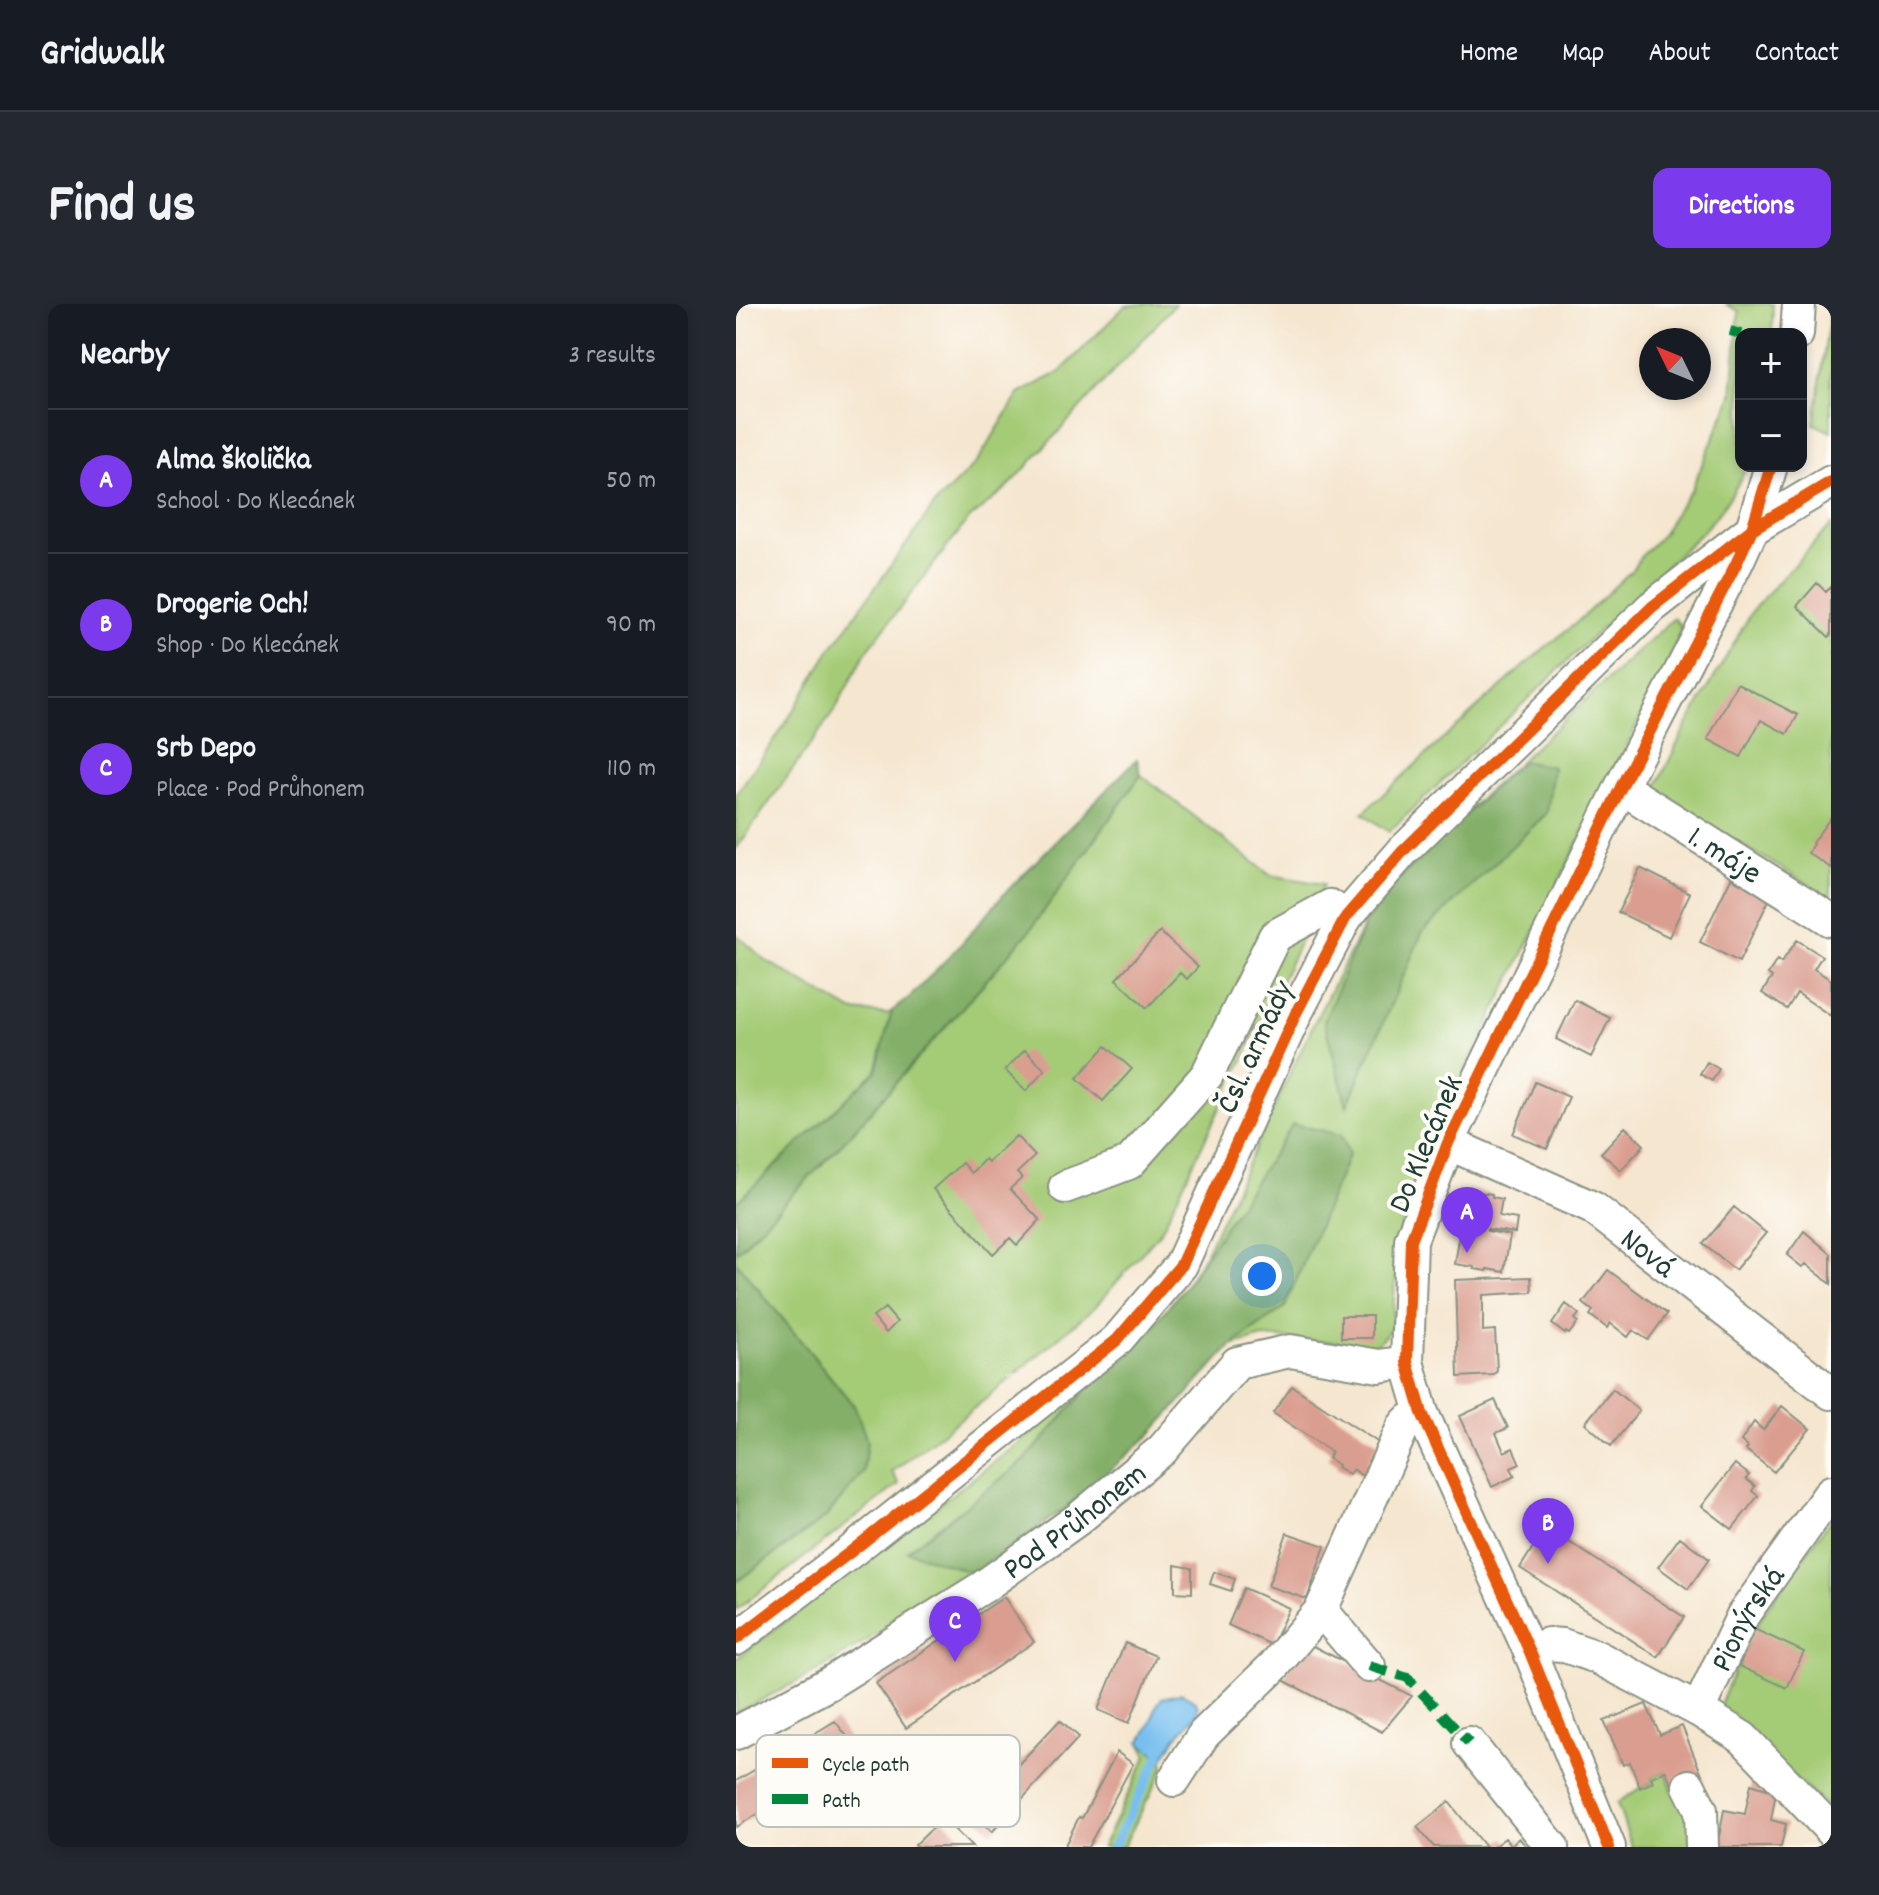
<!DOCTYPE html>
<meta charset="utf-8">
<style>
:root{--surface:#171b24;--page:#242831;--text:#f1f3f6;--muted:#9ea1a6;--line:#363941;--accent:#7c3aed}
body{margin:0;font-family:Dekko,sans-serif;background:var(--page);color:var(--text)}
.controls{position:absolute;right:24px;top:24px;display:grid;overflow:hidden;border-radius:16px;box-shadow:0 4px 12px #0003}
.controls button{width:72px;height:72px;display:grid;place-items:center;padding:0;border:0;border-bottom:2px solid var(--line);background:var(--surface);color:var(--text);font:40px sans-serif}
.compass{position:absolute;left:903px;top:24px;width:72px;height:72px;border-radius:50%;background:var(--surface);box-shadow:0 4px 12px #0003;rotate:313deg}
.you{position:absolute;left:526px;top:972px;width:28px;height:28px;margin:-20px;border:6px solid #fff;border-radius:50%;background:#1a73e8;box-shadow:0 0 0 12px #1a73e833}
.badge{display:grid;place-items:center;width:52px;height:52px;border-radius:50%;background:var(--accent);color:#fff;font-size:26px;font-weight:700}
.pin{position:absolute;translate:-50% -66px;filter:drop-shadow(0 2px 4px #0008)}
.pin::after{content:'';position:absolute;top:42px;width:28px;height:24px;background:inherit;clip-path:polygon(0 0,100% 0,50% 100%)}
.list{margin:0;padding:0;list-style:none}
h2{display:flex;justify-content:space-between;align-items:center;height:104px;margin:0;padding:0 32px;font-size:34px}
h2 small{font-size:26px;font-weight:400;color:var(--muted)}
.list li{display:grid;grid-template-columns:52px 1fr auto;gap:24px;align-items:center;box-sizing:border-box;height:144px;padding:0 32px;border-top:2px solid var(--line)}
.list b{display:block;font-size:30px;white-space:nowrap}
.list p{margin:0;font-size:26px;white-space:nowrap;color:var(--muted)}
.list em{font-size:26px;font-style:normal;color:var(--muted)}
.map{position:relative;flex:none;width:1095px;height:1543px;overflow:hidden;border-radius:16px}
header{display:flex;align-items:center;gap:48px;box-sizing:border-box;height:112px;padding:0 40px;background:var(--surface);border-bottom:2px solid var(--line)}
header strong{font-size:38px}
nav{display:flex;gap:44px;margin-inline-start:auto;font-size:28px}
.intro{display:flex;align-items:center;justify-content:space-between;box-sizing:border-box;height:192px;padding:0 48px}
h1{margin:0;font-size:56px}
.button{padding:20px 36px;border-radius:16px;background:var(--accent);color:#fff;font-size:28px;font-weight:700}
main{display:flex;gap:48px;padding:0 48px}
aside{flex:1;background:var(--surface);border-radius:16px;box-shadow:0 4px 12px #0003}
.map>svg:first-child{display:block}
</style>
<header>
<strong>Gridwalk</strong>
<nav><a>Home</a><a>Map</a><a>About</a><a>Contact</a></nav>
</header>
<div class="intro"><h1>Find us</h1><a class="button">Directions</a></div>
<main>
<aside>
<h2>Nearby<small>3 results</small></h2>
<ul class="list">
<li><span class="badge">A</span><div><b>Alma školička</b><p>School · Do Klecánek</p></div><em>50 m</em></li>
<li><span class="badge">B</span><div><b>Drogerie Och!</b><p>Shop · Do Klecánek</p></div><em>90 m</em></li>
<li><span class="badge">C</span><div><b>Srb Depo</b><p>Place · Pod Průhonem</p></div><em>110 m</em></li>
</ul>
</aside>
<div class="map">
<svg width="1095" height="1543" viewBox="0 0 1095 1543">
<rect width="100%" height="100%" fill="#fdfcf7"/>
<filter id="ink" filterUnits="userSpaceOnUse"><feTurbulence type="fractalNoise" baseFrequency=".0125" numOctaves="2"/><feDisplacementMap in="SourceGraphic" scale="16" xChannelSelector="R" yChannelSelector="G"/><feConvolveMatrix kernelMatrix="1 2 1 2 8 2 1 2 1" color-interpolation-filters="sRGB"/></filter>
<filter id="wash" filterUnits="userSpaceOnUse"><feTurbulence type="fractalNoise" baseFrequency=".006" numOctaves="4" result="noise"/><feDisplacementMap in="SourceGraphic" scale="32" xChannelSelector="R" yChannelSelector="G"/><feGaussianBlur stdDeviation="1.8" result="paint"/><feColorMatrix in="noise" values="0 0 0 0 0 0 0 0 0 0 0 0 0 0 0 0 0 1.4 0 .05"/><feComposite in="paint" operator="in"/></filter>
<g filter="url(#wash)">
<rect width="100%" height="100%" fill="#f5e6cf"/>
<path fill="#a4cb76" stroke="#628455" stroke-width="2" d="M408,0H439L273,182L232,216L130,348L105,394L101,403L0,545V490L44,428L95,345L200,199L241,158L283,90L324,68L389,2Z
M989,0H1037L1036,30H1005V162H1011C1000,186 987,205 969,225L653,528L627,509L732,412L806,346L839,320L894,268L909,248L927,230L938,210L955,186L996,92L1003,7Z
M1095,1V128L1078,120Z
M1095,221V594L918,488L946,430L1018,304Z
M938,314L948,326L696,833L662,933L656,1023L641,1041L527,1033L495,1042L414,1131L331,1203L237,1269L84,1366L0,1409V1355L295,1130L393,1051L450,981L470,948L576,723L630,617L657,581L686,548Z
M405,471L534,571L588,580L570,625L425,927L360,1002L251,1094L156,1168L163,1180L0,1306V1278L89,1214L119,1103L0,958V949L113,832L292,629Z
M0,630L29,656L116,707L151,710L156,707L140,767L0,899Z
M1095,1215V1506L982,1406L998,1367L1029,1307Z
M404,1439C416,1446 427,1449 428,1463L387,1543H366L411,1452Z
M930,1467L937,1488L946,1485L959,1543H896L881,1499L904,1484L917,1478L915,1473Z"/>
<path fill="#83af67" stroke="#51764e" stroke-width="2" d="M401,455L405,471L292,629L113,832L0,949V899L140,767L156,707L175,692L227,638L269,589Z
M785,457L817,463L811,509L686,629L611,802L588,717L630,617L657,581Z
M557,820L605,831L613,850L549,1003L495,1042L414,1131L331,1203L237,1269L171,1247L288,1157L351,1085L393,1051L450,981Z
M0,958L119,1103L131,1137L127,1169L89,1214L0,1278Z"/>
<path fill="#78bff0" stroke="#4c7e92" stroke-width="2" d="M446,1389L459,1397L462,1403L460,1411L439,1435L427,1455L404,1439L416,1417L419,1404L426,1394Z"/>
<g fill="none" stroke-linecap="round" stroke-linejoin="round">
<path stroke="#78bff0" stroke-width="9" d="M377,1543L424,1451"/>
</g>
<g id="blocks">
<path fill="#da9e90" d="M1081,279L1090,288L1095,283V331L1093,333L1061,302Z
M1001,379L1062,411L1051,430L1025,416L1005,453L972,435Z
M1095,513V564L1072,549L1077,540L1076,539Z
M904,564L954,589L933,633L882,608Z
M995,574L1034,594L1003,658L964,638Z
M424,628L462,663L451,675L444,669L411,704L380,675Z
M1061,636L1086,652L1078,665L1095,676V712L1061,689L1051,705L1026,689L1036,673L1032,670L1041,656L1045,659Z
M839,696L874,714L855,753L820,735Z
M370,742L396,765L367,797L341,774Z
M289,746L309,766L290,787L269,766Z
M971,758L983,765L976,777L964,770Z
M799,778L833,793L811,845L777,830Z
M889,823L908,841L885,866L865,849Z
M280,832L299,852L281,869L286,874L274,885L304,916L281,941L274,934L257,950L197,885L226,859L235,869L249,855L252,858Z
M731,886L756,890V893L766,895L763,912L781,915L779,929L751,925V927L774,931L768,968L751,965V967L738,965V963L719,960Z
M998,903L1030,929L999,966L967,940Z
M1068,927L1095,950V980L1070,960L1066,963L1051,951Z
M872,966L931,1010L912,1036L897,1026L892,1033L874,1019L871,1024L854,1011L857,1007L847,999Z
M795,973L796,988L747,991V1027L759,1026L761,1067L757,1071L722,1073L719,976Z
M830,1000L843,1010L839,1015L842,1018L833,1030L830,1028L829,1030L816,1020Z
M149,1004L161,1018L150,1029L137,1013Z
M605,1012H636V1034H605Z
M556,1082L643,1139L632,1157L634,1159L626,1172L617,1165L613,1170L601,1163L602,1161L592,1154L596,1148L537,1109Z
M877,1085L903,1107L875,1142L849,1119Z
M759,1096L772,1124L760,1129L768,1148L777,1144L784,1160L775,1164L779,1172L756,1183L724,1112Z
M1046,1102L1074,1125L1038,1168L1010,1146L1012,1143L1005,1137L1018,1118L1027,1126Z
M999,1160L1013,1171L1010,1175L1019,1182L1016,1187L1022,1192L996,1225L966,1202Z
M810,1223L948,1313L922,1353L784,1264Z
M551,1229L589,1242L571,1295L532,1282Z
M944,1233L973,1255L952,1285L922,1263Z
M439,1261L456,1264V1289L439,1288Z
M478,1268L499,1275L495,1287L474,1280Z
M508,1284L553,1304L536,1341L492,1321Z
M268,1293L298,1338L170,1424L140,1379Z
M1018,1325L1068,1348L1051,1384L1003,1362Z
M567,1337L676,1392L646,1428L547,1376Z
M389,1339L420,1352L393,1419L362,1406Z
M910,1400L924,1431L946,1422L968,1476L939,1488L930,1467L915,1473L917,1478L904,1484L894,1458L887,1461L868,1417Z
M324,1416L343,1433L256,1528L203,1478L243,1437L277,1466Z
M99,1417L124,1449L0,1523V1477Z
M381,1448L397,1460L352,1543H328L343,1513L346,1514Z
M1015,1480L1040,1488L1035,1516L1050,1520L1045,1543H981L988,1506L1009,1510Z
M713,1498L749,1543H698L681,1523Z
M207,1514L236,1543H181L179,1541Z
M769,1534L775,1541L783,1534L791,1543H757Z"/>
</g>
</g>
<g filter="url(#ink)">
<use href="#blocks" fill-opacity="0" stroke="#8a9282" stroke-width="2"/>
<g fill="none" stroke-linecap="round" stroke-linejoin="round">
<defs>
<g id="minor">
<path d="M1061,30L1063,0"/>
<path id="s1" d="M885,483L1095,616"/>
<path id="s2" d="M712,839L857,904L1095,1089"/>
<path d="M329,883L393,859L471,771L539,632L594,602L610,613"/>
<path d="M585,1306L633,1362"/>
<path d="M0,1335L117,1246L381,1036L445,961L560,709L610,613L667,547L916,303L1016,225L1095,178"/>
<path d="M794,1348L812,1340L826,1341L861,1353L962,1406L1007,1434L1095,1526"/>
<path id="s3" d="M962,1406L1007,1311L1095,1188"/>
<path id="s4" d="M0,1429L92,1380L247,1283L342,1215L426,1146L501,1059L554,1047L643,1062L671,1058"/>
<path d="M733,1439L816,1543"/>
<path d="M438,1476L468,1430L538,1362L585,1306L667,1123L671,1118L686,1109"/>
<path d="M953,1482L965,1506L966,1543"/>
<path d="M873,1543L794,1348L686,1109L671,1058L675,936L712,839L885,483L1000,260L1016,225L1035,162"/>
</g>
</defs>
<use href="#minor" stroke="#8a9282" stroke-width="36"/>
<use href="#minor" stroke="#fff" stroke-width="32"/>
<path stroke="#00873e" stroke-width="10" stroke-dasharray="20 10" stroke-linecap="butt" d="M994,27L1005,30
M633,1362L672,1374L733,1439"/>
<defs>
<path id="cycleway" d="M0,1335L117,1246L381,1036L445,961L560,709L610,613L667,547L916,303L1016,225L1095,178
M873,1543L794,1348L686,1109L671,1058L675,936L712,839L885,483L1000,260L1016,225L1035,162"/>
</defs>
<use href="#cycleway" stroke="#fdfcf7" stroke-width="17"/>
<use href="#cycleway" stroke="#e8590c" stroke-width="12"/>
</g>
</g>
<g text-anchor="middle" stroke-width="8" stroke-linejoin="round" paint-order="stroke">
<g font-size="32" fill="#1f3d34" stroke="#fdfcf7">
<text dy="11" stroke="none"><textPath href="#s1" startOffset="124">1. máje</textPath></text>
<text transform="translate(517 742) rotate(-65)" y="11">Čsl. armády</text>
<text transform="translate(688 839) rotate(-67)" y="11">Do Klecánek</text>
<text dy="11" stroke="none"><textPath href="#s2" startOffset="230">Nová</textPath></text>
<text dy="11" stroke="none"><textPath href="#s4" startOffset="400">Pod Průhonem</textPath></text>
<text dy="11" stroke="none"><textPath href="#s3" startOffset="104">Pionýrská</textPath></text>
</g>
</g>
<rect x="20" y="1431" width="264" height="92" rx="12" fill="#fdfcf7" stroke="#bac3bc" stroke-width="2"/>
<rect x="36" y="1454" width="36" height="10" fill="#e8590c"/>
<rect x="36" y="1490" width="36" height="10" fill="#00873e"/>
<g font-size="22" fill="#1f3d34">
<text x="86" y="1467">Cycle path</text>
<text x="86" y="1503">Path</text>
</g>
</svg>
<div class="controls">
<button>+</button>
<button>−</button>
</div>
<svg class="compass" viewBox="-18 -18 36 36"><path d="M0-13l5 13h-10z" fill="#e53935"/><path d="M0 13l5-13h-10z" fill="#9ea1a6"/></svg>
<div class="you"></div>
<div class="pin badge" style="left:731px;top:949px">A</div>
<div class="pin badge" style="left:812px;top:1260px">B</div>
<div class="pin badge" style="left:219px;top:1358px">C</div>
</div>
</main>
